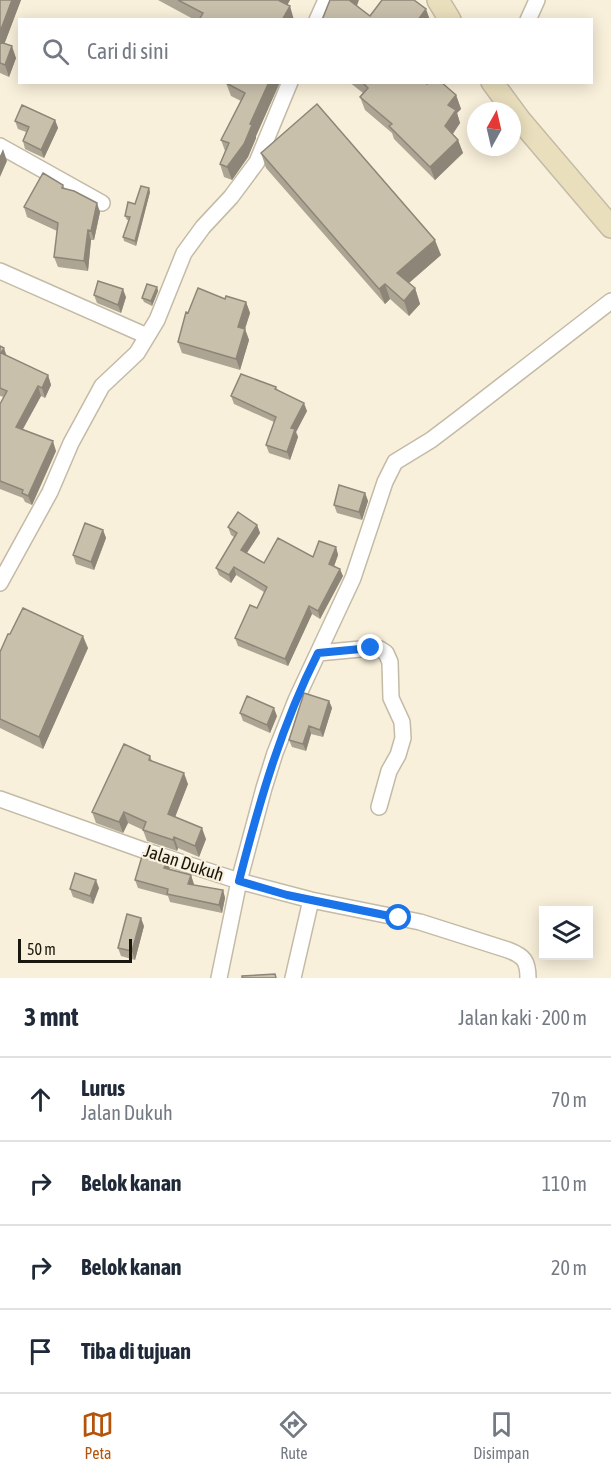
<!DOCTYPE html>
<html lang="id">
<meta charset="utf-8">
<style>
:root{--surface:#fff;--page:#f2f2f3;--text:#1f2937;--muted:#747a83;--line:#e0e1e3;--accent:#b45309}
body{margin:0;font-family:"Asap Condensed",sans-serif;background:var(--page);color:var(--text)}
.controls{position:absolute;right:18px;bottom:18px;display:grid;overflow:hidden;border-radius:0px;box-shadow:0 3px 15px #0003}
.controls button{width:54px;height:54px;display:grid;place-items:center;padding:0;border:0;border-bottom:2px solid var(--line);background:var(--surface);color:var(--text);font:30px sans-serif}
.compass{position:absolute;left:467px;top:102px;width:54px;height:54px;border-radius:50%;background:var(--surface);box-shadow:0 3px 15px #0003;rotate:8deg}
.scale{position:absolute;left:18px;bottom:15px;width:114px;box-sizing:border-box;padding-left:6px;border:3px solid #1a170f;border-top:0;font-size:16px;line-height:21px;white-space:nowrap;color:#1a170f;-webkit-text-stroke:4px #f9f0db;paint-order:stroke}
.stop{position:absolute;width:18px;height:18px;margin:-14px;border:4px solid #1a73e8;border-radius:50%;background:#fff}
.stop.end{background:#1a73e8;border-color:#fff;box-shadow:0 2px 6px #0008}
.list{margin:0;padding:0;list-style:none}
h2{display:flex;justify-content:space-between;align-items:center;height:78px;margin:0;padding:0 24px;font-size:26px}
h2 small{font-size:20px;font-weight:400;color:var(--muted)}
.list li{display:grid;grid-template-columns:39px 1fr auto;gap:18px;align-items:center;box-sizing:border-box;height:84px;padding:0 24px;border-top:2px solid var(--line)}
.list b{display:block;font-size:22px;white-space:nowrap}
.list p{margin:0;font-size:20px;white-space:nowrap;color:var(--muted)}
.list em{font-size:20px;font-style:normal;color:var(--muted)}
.icon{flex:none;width:33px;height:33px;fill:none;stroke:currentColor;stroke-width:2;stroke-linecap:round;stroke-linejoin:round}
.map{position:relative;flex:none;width:611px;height:978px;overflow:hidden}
.search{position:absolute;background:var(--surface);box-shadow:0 3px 15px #0003;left:18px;right:18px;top:18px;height:66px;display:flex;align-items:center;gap:15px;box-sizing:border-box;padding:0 21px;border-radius:0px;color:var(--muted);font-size:22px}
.sheet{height:414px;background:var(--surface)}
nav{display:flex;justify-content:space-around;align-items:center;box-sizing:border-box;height:84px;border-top:2px solid var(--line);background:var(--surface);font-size:16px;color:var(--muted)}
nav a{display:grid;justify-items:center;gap:3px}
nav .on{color:var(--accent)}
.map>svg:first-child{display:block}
</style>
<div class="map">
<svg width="611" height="978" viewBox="0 0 611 978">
<rect width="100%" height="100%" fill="#f9f0db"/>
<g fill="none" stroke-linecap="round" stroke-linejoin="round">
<defs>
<path id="street" d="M317,20L326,0
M528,20L537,0
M0,146L102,203
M0,271L147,336
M0,583L50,492L71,443L102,386L137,353L157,320L184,253L203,227L231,197L257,162L290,82
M318,653L371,648L380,649L386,653L390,662L391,698L402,722L403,738L398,755L389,771L379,807
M0,799L143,850L239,881L311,900L420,922L508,950C524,956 528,961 528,978
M219,978L239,881L264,788L275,753L296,700L353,578L385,482L395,462L431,440L460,418L611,301
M293,978L311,900"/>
<path id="secondary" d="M438,0L450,20
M492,82L520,120L611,227"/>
</defs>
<use href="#street" stroke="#c3bba7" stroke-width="18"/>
<use href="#secondary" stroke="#c3bba7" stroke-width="24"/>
<use href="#street" stroke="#fff" stroke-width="15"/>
<use href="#secondary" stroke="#eadfbd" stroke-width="21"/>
</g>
<path fill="#ada594" d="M0,0H21L4,44L16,58L9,77L0,73Z
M158,0H290L287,5L294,20H195Z
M280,82L256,136V138L248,157L232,180L224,177L220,164L225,151L221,140L241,101L231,96L226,83Z
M349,82H425L427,84L456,95L461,109L457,113L460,123L453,134L458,140L463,153L435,180L394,139L392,133L365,110L360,97L363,93Z
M55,120L58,128L44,158L25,149L23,141L26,132L18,129L15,121Z
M261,153L441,255L409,283L415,288L420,304L409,316L390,299L385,304L266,168Z
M63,185L65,189L100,212L94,240H91L88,271L58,267L54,257L57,231L27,217L24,207Z
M150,192L136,246L124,241L123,237L129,220H127L125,216L135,204Z
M157,287L158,291L152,306L144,302L142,298Z
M94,295L126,297L121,313L97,303Z
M225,299L246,302L250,313L245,329L249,340L240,370L182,353L178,342L188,313Z
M0,346L7,356L48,375L51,385L45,398L41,396L23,429L56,451L32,505L25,502L23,498L0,489V404L4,397L0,396Z
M276,387L278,390L307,411L296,432L298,437L290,460L269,453L266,445L274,422L234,404L231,396Z
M365,493L368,501L362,520L337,513L334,505Z
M257,525L260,533L247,553L264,563L313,557L336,547L338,555L334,566L343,576L320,619L312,614L288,666L238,646L235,638L257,608L264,592L236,575L231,583L219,575L216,568L234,537L231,535L228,527Z
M103,530L106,538L94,570L76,564L73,555Z
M88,648L43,749L0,728V652Z
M329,701L332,708L323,737L311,734L306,751L292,747L289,740Z
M240,713L277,716L270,733L243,721Z
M150,756L152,761L188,784L175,817L206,839L199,857L178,848L177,851L147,841L143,830L128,823L123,833L96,823L92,812Z
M170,869L191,875L193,885L223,890L225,898L222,913L170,902L168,896L138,888L135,880Z
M99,888L93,904L73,897L70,889Z
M144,926L135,960L121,956L118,948Z"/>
<path fill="#8d8678" d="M12,0H21L1,53L0,50V32Z
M278,0H290L283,13Z
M349,0H359L354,14Z
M290,6L294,20H282Z
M426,9L430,20H418Z
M12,46L16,58L9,77L5,65Z
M269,82H280L256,136V138L248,157L232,180L227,167L250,124Z
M456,95L461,109L457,113L460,123L449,139L445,126L448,105Z
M55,120L58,128L44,158L41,150Z
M458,140L463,153L435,180L430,167Z
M3,149L7,161L0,177V156Z
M149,188L150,192L136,246L135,241Z
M97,203L100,212L94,240L91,231Z
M88,230L91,240L88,271L84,261Z
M435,240L441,255L403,288L397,273Z
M385,284L390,299L385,304L379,289Z
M157,287L158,291L152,306L151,301Z
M415,288L420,304L409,316L404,301Z
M123,289L126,297L121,313L118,305Z
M246,302L250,313L242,338L238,327Z
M245,329L249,340L240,370L236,359Z
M4,348L7,357L1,353Z
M48,375L51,385L45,398L42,388Z
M38,386L41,396L19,436L16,427Z
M304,403L307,411L296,432L298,437L290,460L287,452L291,428Z
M53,441L56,451L32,505L28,496Z
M365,493L368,501L362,520L359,512Z
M257,525L260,533L244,557L241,550Z
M103,530L106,538L94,570L91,562Z
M336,547L338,555L332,572L329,564Z
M234,567L236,575L231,583L229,575Z
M340,569L343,576L320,619L318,611Z
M309,606L312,614L288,666L285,659Z
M83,636L88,648L43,749L39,737Z
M329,701L332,708L323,737L320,730Z
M274,708L277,716L270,733L267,725Z
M309,726L311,734L306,751L303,744Z
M184,773L188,784L172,825L168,814Z
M124,812L128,823L123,833L119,822Z
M202,828L206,839L199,857L195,846Z
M174,837L178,848L177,851L173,840Z
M167,861L170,869L167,876L164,868Z
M191,875L194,884L191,892L188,884Z
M96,880L99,888L93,904L90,896Z
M223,890L225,898L222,913L219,905Z
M141,918L144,926L135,960L132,951Z"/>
<path fill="#c9c0ac" stroke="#8d8678" stroke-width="1.5" d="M0,0H12L0,32Z
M178,0H278L290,6L282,20H199L203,13Z
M330,0H349L370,16L382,0H414L426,9L418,20H322Z
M0,42L12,46L5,65L0,63Z
M227,82H269L250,124L252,125L244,144L227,167L220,164L229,143L221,140L245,93L226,83Z
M362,82H425L427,84L429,82H441L456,95L448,105L456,110L445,126L458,140L430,167L389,126L392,124L360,97L368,88Z
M317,104L435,240L397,273L415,288L404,301L385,284L379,289L261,153Z
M22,105L55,120L41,150L23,141L29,127L15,121Z
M43,173L63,185L62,188L74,191L97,203L91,231L88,230L84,261L54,257L58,223L24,207Z
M141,186L149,188L135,241L123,237L130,217L125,216L128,202L135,204Z
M98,281L123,289L118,305L94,295Z
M147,284L157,287L151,301L142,298Z
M198,288L225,299L226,296L246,302L238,327L245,329L236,359L178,342L186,312L188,313Z
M0,346L4,348L1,353L48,375L42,388L38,386L16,427L53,441L28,496L22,493L23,490L0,481V404L7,391L0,388Z
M241,374L276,387L275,389L304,403L291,428L295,429L287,452L266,445L276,417L231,396Z
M339,485L365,493L359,512L334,505Z
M238,512L257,525L241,550L264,563L278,538L313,557L319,541L336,547L329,564L340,569L318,611L309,606L285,659L235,638L250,605L257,608L267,587L234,567L229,575L216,568L237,533L228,527Z
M85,523L103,530L91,562L73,555Z
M23,608L83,636L39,737L0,719V652L8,634H10Z
M304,693L329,701L320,730L309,726L303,744L289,740Z
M247,696L274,708L267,725L240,713Z
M124,744L150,756L149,760L184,773L168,814L202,828L195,846L174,837L173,840L143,830L146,822L124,812L119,822L92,812Z
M143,853L167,861L164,868L191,875L188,884L223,890L219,905L167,894L168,889L135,880Z
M75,873L96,880L90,896L70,889Z
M127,914L141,918L132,951L118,948Z
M275,974L276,978H242V976Z"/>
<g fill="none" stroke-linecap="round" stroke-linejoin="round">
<path stroke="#1a73e8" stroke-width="8" d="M371,648L318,653C281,726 259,803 239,881L287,895L399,918"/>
</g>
<g text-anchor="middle" stroke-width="4.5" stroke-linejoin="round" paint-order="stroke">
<g font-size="18" fill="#1a170f" stroke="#f9f0db">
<text transform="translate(184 863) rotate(18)" y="6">Jalan Dukuh</text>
</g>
</g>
</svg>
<div class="controls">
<button><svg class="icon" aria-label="layers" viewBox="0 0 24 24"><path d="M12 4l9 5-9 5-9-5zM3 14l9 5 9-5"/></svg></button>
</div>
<svg class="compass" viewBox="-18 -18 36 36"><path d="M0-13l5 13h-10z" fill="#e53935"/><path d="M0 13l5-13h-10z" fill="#747a83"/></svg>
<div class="scale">50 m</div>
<div class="stop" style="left:399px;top:918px"></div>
<div class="stop end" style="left:371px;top:648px"></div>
<div class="search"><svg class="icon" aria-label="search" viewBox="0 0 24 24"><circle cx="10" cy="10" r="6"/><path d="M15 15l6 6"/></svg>Cari di sini</div>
</div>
<section class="sheet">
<h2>3 mnt<small>Jalan kaki · 200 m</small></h2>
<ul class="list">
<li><svg class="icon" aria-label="ahead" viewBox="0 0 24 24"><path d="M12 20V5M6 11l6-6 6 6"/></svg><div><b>Lurus</b><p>Jalan Dukuh</p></div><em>70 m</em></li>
<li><svg class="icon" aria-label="right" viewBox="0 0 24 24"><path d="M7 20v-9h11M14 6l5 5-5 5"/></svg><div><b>Belok kanan</b></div><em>110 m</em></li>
<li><svg class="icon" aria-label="right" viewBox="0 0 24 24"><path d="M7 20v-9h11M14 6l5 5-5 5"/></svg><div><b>Belok kanan</b></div><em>20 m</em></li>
<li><svg class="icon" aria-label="arrive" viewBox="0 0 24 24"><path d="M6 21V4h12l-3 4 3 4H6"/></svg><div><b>Tiba di tujuan</b></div></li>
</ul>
</section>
<nav>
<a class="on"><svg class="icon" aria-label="map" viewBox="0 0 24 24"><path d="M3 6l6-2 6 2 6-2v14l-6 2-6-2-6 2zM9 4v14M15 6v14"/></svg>Peta</a>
<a><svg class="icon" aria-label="directions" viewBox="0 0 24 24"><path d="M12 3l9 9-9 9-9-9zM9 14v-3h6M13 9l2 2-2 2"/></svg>Rute</a>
<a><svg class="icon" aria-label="saved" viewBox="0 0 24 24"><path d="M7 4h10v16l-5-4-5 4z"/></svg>Disimpan</a>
</nav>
